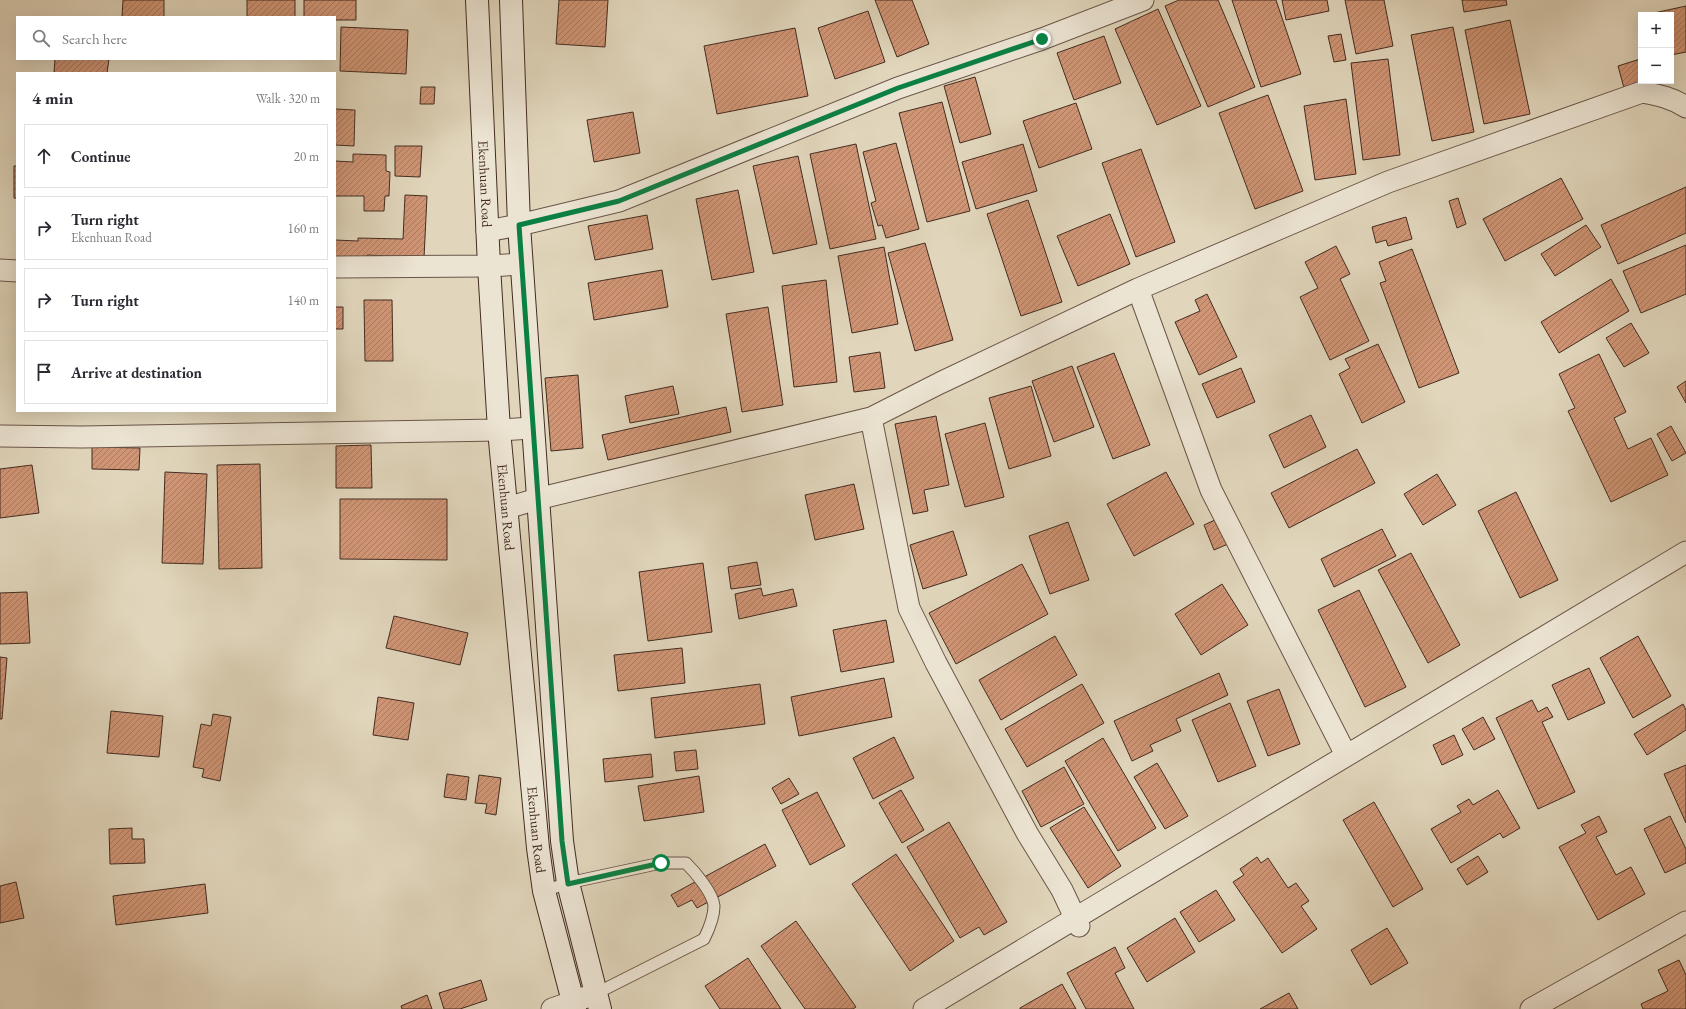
<!DOCTYPE html>
<meta charset="utf-8">
<style>
:root{--surface:#fff;--page:#f7f7f7;--text:#2b2b33;--muted:#7c7c81;--line:#e1e1e2}
body{margin:0;font-family:"EB Garamond",serif;background:var(--page);color:var(--text)}
.controls{position:absolute;right:12px;top:12px;display:grid;overflow:hidden;border-radius:0px;box-shadow:0 4px 16px #0002}
.controls button{width:36px;height:36px;display:grid;place-items:center;padding:0;border:0;border-bottom:1px solid var(--line);background:var(--surface);color:var(--text);font:20px sans-serif}
.stop{position:absolute;width:12px;height:12px;margin:-9px;border:3px solid #0b8043;border-radius:50%;background:#fff}
.stop.end{background:#0b8043;border-color:#fff;box-shadow:0 1px 4px #0008}
.list{margin:0;padding:0;list-style:none}
h2{display:flex;justify-content:space-between;align-items:center;height:52px;margin:0;padding:0 16px;font-size:17px}
h2 small{font-size:13px;font-weight:400;color:var(--muted)}
.list li{display:grid;grid-template-columns:26px 1fr auto;gap:12px;align-items:center;box-sizing:border-box;height:64px;margin:0 8px 8px;padding:0 8px;border:1px solid var(--line);border-radius:0px}
.list b{display:block;font-size:15px;white-space:nowrap}
.list p{margin:0;font-size:13px;white-space:nowrap;color:var(--muted)}
.list em{font-size:13px;font-style:normal;color:var(--muted)}
.icon{flex:none;width:22px;height:22px;fill:none;stroke:currentColor;stroke-width:2;stroke-linecap:round;stroke-linejoin:round}
.map{position:relative;flex:none;width:1686px;height:1009px;overflow:hidden}
.search{position:absolute;background:var(--surface);box-shadow:0 4px 16px #0002;left:16px;top:16px;width:320px;height:44px;display:flex;align-items:center;gap:10px;box-sizing:border-box;padding:0 14px;border-radius:0px;color:var(--muted);font-size:15px}
.panel{position:absolute;background:var(--surface);box-shadow:0 4px 16px #0002;left:16px;top:72px;width:320px;height:340px;border-radius:0px}
.map>svg:first-child{display:block}
</style>
<div class="map">
<svg width="1686" height="1009" viewBox="0 0 1686 1009">
<defs>
<pattern id="building-hatch" width="6" height="6" patternUnits="userSpaceOnUse"><rect width="6" height="6" fill="#d09575"/><path d="M-1 1l2-2M0 6l6-6M5 7l2-2" fill="none" stroke="#aa7a60"/></pattern>
</defs>
<rect width="100%" height="100%" fill="#e1d6bc"/>
<filter id="stains"><feTurbulence type="fractalNoise" baseFrequency=".005" numOctaves="4"/><feColorMatrix values="0 0 0 0 .2 0 0 0 0 .09 0 0 0 0 .02 0 0 0 .5 -.17"/></filter>
<radialGradient id="worn" r=".72"><stop offset=".6" stop-color="#630" stop-opacity="0"/><stop offset="1" stop-color="#630" stop-opacity=".3"/></radialGradient>
<path fill="url(#building-hatch)" stroke="#432c21" d="M123,0H164V17H122Z
M247,0H295V17H247Z
M304,0H356V20H335V17H304Z
M559,0H608L605,47L556,44Z
M875,0H912L929,44L897,57Z
M1179,0H1218L1255,87L1208,107L1165,6Z
M1232,0H1276L1301,74L1261,87Z
M1282,0H1327L1329,11L1286,20Z
M1345,0H1384L1393,46L1356,54Z
M1462,0H1506L1507,5L1464,12Z
M1686,6V52L1671,55V15H1655L1654,13Z
M1158,9L1201,106L1157,125L1115,29Z
M868,11L885,62L835,79L818,28Z
M1510,20L1530,114L1484,124L1465,30Z
M341,27L408,30L406,74L340,71Z
M1453,27L1474,132L1432,141L1411,35Z
M795,28L808,96L717,114L704,46Z
M1341,34L1346,60L1334,62L1328,36Z
M1104,36L1121,83L1074,100L1057,53Z
M55,59H109L107,73H54Z
M1388,59L1400,155L1363,160L1351,63Z
M1640,59L1641,81H1646L1624,88L1618,66Z
M975,77L991,134L960,143L944,86Z
M421,87H435L434,104H420Z
M1268,95L1303,191L1255,209L1219,113Z
M1346,99L1356,174L1315,180L1304,106Z
M942,102L970,211L927,222L899,113Z
M1076,103L1092,149L1039,168L1023,121Z
M335,109L355,110L354,146L335,145Z
M633,112L640,153L594,162L587,120Z
M896,143L919,229L886,238L882,225L878,226L871,203L876,201L863,152Z
M856,144L876,239L830,249L810,154Z
M1023,144L1037,191L976,209L962,162Z
M395,146H422L420,177L395,176Z
M1141,149L1175,242L1136,257L1102,163Z
M353,154L386,155V171L390,172L389,196H385L384,211H364V196H335V161L353,162Z
M798,156L817,244L773,254L753,166Z
M14,166H17V198H14Z
M1561,178L1583,219L1505,261L1483,219Z
M1686,187V233L1618,264L1601,225Z
M738,190L754,272L712,280L696,199Z
M405,195L427,196L424,258L367,255V263L335,261V240L358,241V238L403,239Z
M1458,198L1466,224L1457,228L1449,201Z
M1028,200L1062,302L1021,316L987,214Z
M1110,214L1130,264L1078,286L1057,236Z
M647,215L653,249L595,260L588,226Z
M1406,217L1412,239L1388,246L1386,240L1376,243L1372,227Z
M1586,225L1601,247L1555,276L1541,254Z
M925,243L953,340L915,351L888,253Z
M1686,245V294L1641,313L1623,271Z
M1336,246L1350,274L1340,279L1369,341L1330,360L1300,297L1318,288L1305,262Z
M884,247L898,324L852,333L838,256Z
M1412,249L1459,373L1419,388L1380,283L1386,281L1379,262Z
M662,270L668,307L594,320L588,283Z
M1611,279L1629,311L1559,353L1541,322Z
M826,280L837,382L794,387L782,286Z
M1207,294L1237,357L1199,375L1175,322L1200,311L1195,300Z
M364,300H392L393,361H365Z
M335,307H343V329H335Z
M768,307L783,405L742,412L726,314Z
M1631,323L1649,353L1624,367L1606,338Z
M1378,344L1405,402L1362,423L1339,374L1350,368L1345,359Z
M880,352L885,388L854,392L849,357Z
M1114,353L1150,445L1113,459L1077,367Z
M1599,354L1626,412L1614,418L1628,449L1651,438L1668,475L1611,502L1568,411L1575,408L1559,374Z
M1072,366L1094,427L1054,442L1032,381Z
M1241,368L1255,402L1217,418L1202,384Z
M578,375L583,448L551,451L545,378Z
M1686,381V403L1677,387Z
M673,386L679,414L630,423L625,396Z
M1031,386L1051,456L1009,469L989,398Z
M726,407L731,432L608,460L602,435Z
M1311,415L1326,447L1284,468L1269,435Z
M936,416L949,485L924,490L928,511L913,514L895,424Z
M985,423L1004,497L965,507L945,434Z
M1671,426L1686,453L1672,461L1657,434Z
M371,445L372,488H336V446Z
M92,447L140,448L139,470L92,469Z
M1357,449L1375,483L1289,528L1271,493Z
M260,464L262,568L219,569L217,465Z
M32,465L39,513L0,518V469Z
M165,472L207,474L203,564L162,563Z
M1166,472L1194,524L1134,556L1107,504Z
M1437,474L1456,505L1423,525L1404,494Z
M854,484L864,529L815,540L805,495Z
M1516,492L1558,580L1520,598L1478,511Z
M340,499H447V560L340,559Z
M1217,519L1228,544L1214,550L1204,525Z
M1068,522L1089,580L1050,594L1029,536Z
M1382,529L1396,556L1334,587L1321,559Z
M953,531L967,575L923,589L910,545Z
M1411,553L1460,645L1428,663L1378,570Z
M757,562L761,585L731,589L728,567Z
M703,563L712,632L648,641L639,572Z
M1022,564L1048,614L956,664L929,613Z
M1222,584L1248,625L1201,655L1175,614Z
M761,588L763,596L793,589L797,606L739,619L735,594Z
M1359,590L1406,687L1365,707L1318,610Z
M27,592L30,643L0,644V593Z
M394,616L468,633L460,665L386,648Z
M886,620L894,662L841,672L833,630Z
M1055,636L1077,675L1001,720L979,680Z
M1638,636L1671,696L1633,718L1600,658Z
M682,648L685,683L618,691L614,655Z
M0,657L7,658L2,719H0Z
M1589,668L1605,703L1568,720L1552,685Z
M1219,673L1228,695L1176,719L1181,731L1150,745L1153,751L1132,761L1114,721Z
M884,678L892,717L799,736L791,697Z
M760,684L765,724L655,738L651,698Z
M1082,684L1104,723L1027,767L1005,729Z
M1279,689L1300,744L1268,756L1247,701Z
M378,697L414,703L408,740L373,735Z
M1532,700L1538,712L1547,707L1553,717L1542,722L1575,792L1538,809L1496,718Z
M1230,703L1256,766L1218,782L1192,720Z
M1683,704L1686,710V730L1647,755L1634,734Z
M111,711L163,716L159,757L107,753Z
M213,714L231,717L220,781L202,777L204,769L193,767L201,724L211,726Z
M1483,717L1495,739L1474,750L1462,729Z
M1454,735L1463,755L1442,765L1433,745Z
M894,737L914,778L873,799L853,758Z
M1103,738L1156,828L1118,851L1065,761Z
M696,750L698,769L676,771L674,752Z
M651,754L653,777L605,782L603,759Z
M1157,763L1188,816L1165,829L1134,777Z
M1686,765V823L1664,774Z
M1064,767L1084,804L1041,827L1022,791Z
M447,774L469,777L466,800L444,797Z
M479,775L501,778L496,815L485,813L487,804L475,803Z
M699,776L704,812L644,821L638,786Z
M789,778L799,794L781,804L772,788Z
M901,790L924,830L902,843L879,803Z
M1498,790L1520,828L1503,838L1500,833L1451,863L1431,829L1461,812L1457,806L1469,799L1473,805Z
M817,792L845,846L810,865L782,810Z
M1374,802L1423,889L1393,907L1343,820Z
M1084,807L1121,866L1088,888L1050,828Z
M1599,816L1607,832L1596,837L1616,875L1631,867L1645,894L1598,920L1559,847L1586,833L1581,825Z
M1670,816L1686,849V863L1665,873L1644,829Z
M949,822L1007,922L984,935L979,927L960,938L907,847Z
M132,828V839H144L145,863L110,864L109,829Z
M765,844L776,866L697,908L692,900L678,907L671,895Z
M896,854L954,941L910,971L852,884Z
M1478,856L1488,872L1467,885L1457,869Z
M1257,857L1261,863L1268,858L1288,888L1296,883L1309,901L1301,906L1317,929L1282,953L1233,882L1244,875L1240,869Z
M16,882L24,918L0,923V886Z
M205,884L208,913L116,925L113,896Z
M1216,890L1235,920L1199,942L1180,912Z
M1175,918L1195,952L1147,982L1127,948Z
M796,921L856,1007L853,1009H805L761,946Z
M1387,928L1408,963L1371,985L1351,950Z
M1115,947L1125,968L1115,973L1134,1009H1086L1067,973Z
M748,958L781,1009H720L705,986Z
M1679,960L1686,975V1009H1643L1641,1004L1668,991L1658,970Z
M481,980L487,1000L460,1009H444L439,993Z
M1062,984L1076,1009H1020V1008Z
M1289,993L1298,1009H1260Z
M427,995L432,1009H402L401,1006Z"/>
<g fill="none" stroke-linecap="round" stroke-linejoin="round">
<defs>
<path id="service" d="M544,891L568,883L661,863H686C695,872 713,893 714,906C714,918 709,929 704,939L595,994"/>
<path id="minor" d="M487,231L519,225L619,201L898,88L1042,39L1143,0
M335,267L489,266L521,264
M0,270L17,271
M1138,289L1211,490L1346,755
M871,418L909,608L936,663L1027,833L1062,890L1079,926
M0,436L82,437L499,430L532,428
M507,508L537,499L871,418L940,383L1138,289L1388,182L1642,92C1659,95 1672,98 1686,107
M552,1009L595,994
M924,1009L1686,552
M1531,1009L1686,922"/>
<g id="secondary">
<path id="s1" d="M477,0L489,266L499,430L538,848L544,891L575,1009"/>
<path d="M511,0L519,225L562,841L568,883L600,1009"/>
</g>
</defs>
<use href="#service" stroke="#6a5648" stroke-width="13"/>
<use href="#minor" stroke="#6a5648" stroke-width="23"/>
<use href="#secondary" stroke="#432c21" stroke-width="24"/>
<use href="#service" stroke="#ece4d3" stroke-width="11"/>
<use href="#minor" stroke="#ece4d3" stroke-width="21"/>
<use href="#secondary" stroke="#ece4d3" stroke-width="22"/>
</g>
<g fill="none" stroke-linecap="round" stroke-linejoin="round">
<path stroke="#0b8043" stroke-width="5" d="M661,863L568,884L562,841L519,225L619,201L898,88L1042,39"/>
</g>
<g text-anchor="middle" stroke-width="3" stroke-linejoin="round" paint-order="stroke">
<g font-size="14" fill="#432c21" stroke="#ece4d3">
<text dy="5" stroke="none"><textPath href="#s1" startOffset="184">Ekenhuan Road</textPath></text>
<text dy="5" stroke="none"><textPath href="#s1" startOffset="508">Ekenhuan Road</textPath></text>
<text dy="5" stroke="none"><textPath href="#s1" startOffset="832">Ekenhuan Road</textPath></text>
</g>
</g>
<rect width="100%" height="100%" filter="url(#stains)"/>
<rect width="100%" height="100%" fill="url(#worn)"/>
</svg>
<div class="controls">
<button>+</button>
<button>−</button>
</div>
<div class="stop" style="left:661px;top:863px"></div>
<div class="stop end" style="left:1042px;top:39px"></div>
<div class="search"><svg class="icon" aria-label="search" viewBox="0 0 24 24"><circle cx="10" cy="10" r="6"/><path d="M15 15l6 6"/></svg>Search here</div>
<section class="panel">
<h2>4 min<small>Walk · 320 m</small></h2>
<ul class="list">
<li><svg class="icon" aria-label="ahead" viewBox="0 0 24 24"><path d="M12 20V5M6 11l6-6 6 6"/></svg><div><b>Continue</b></div><em>20 m</em></li>
<li><svg class="icon" aria-label="right" viewBox="0 0 24 24"><path d="M7 20v-9h11M14 6l5 5-5 5"/></svg><div><b>Turn right</b><p>Ekenhuan Road</p></div><em>160 m</em></li>
<li><svg class="icon" aria-label="right" viewBox="0 0 24 24"><path d="M7 20v-9h11M14 6l5 5-5 5"/></svg><div><b>Turn right</b></div><em>140 m</em></li>
<li><svg class="icon" aria-label="arrive" viewBox="0 0 24 24"><path d="M6 21V4h12l-3 4 3 4H6"/></svg><div><b>Arrive at destination</b></div></li>
</ul>
</section>
</div>
